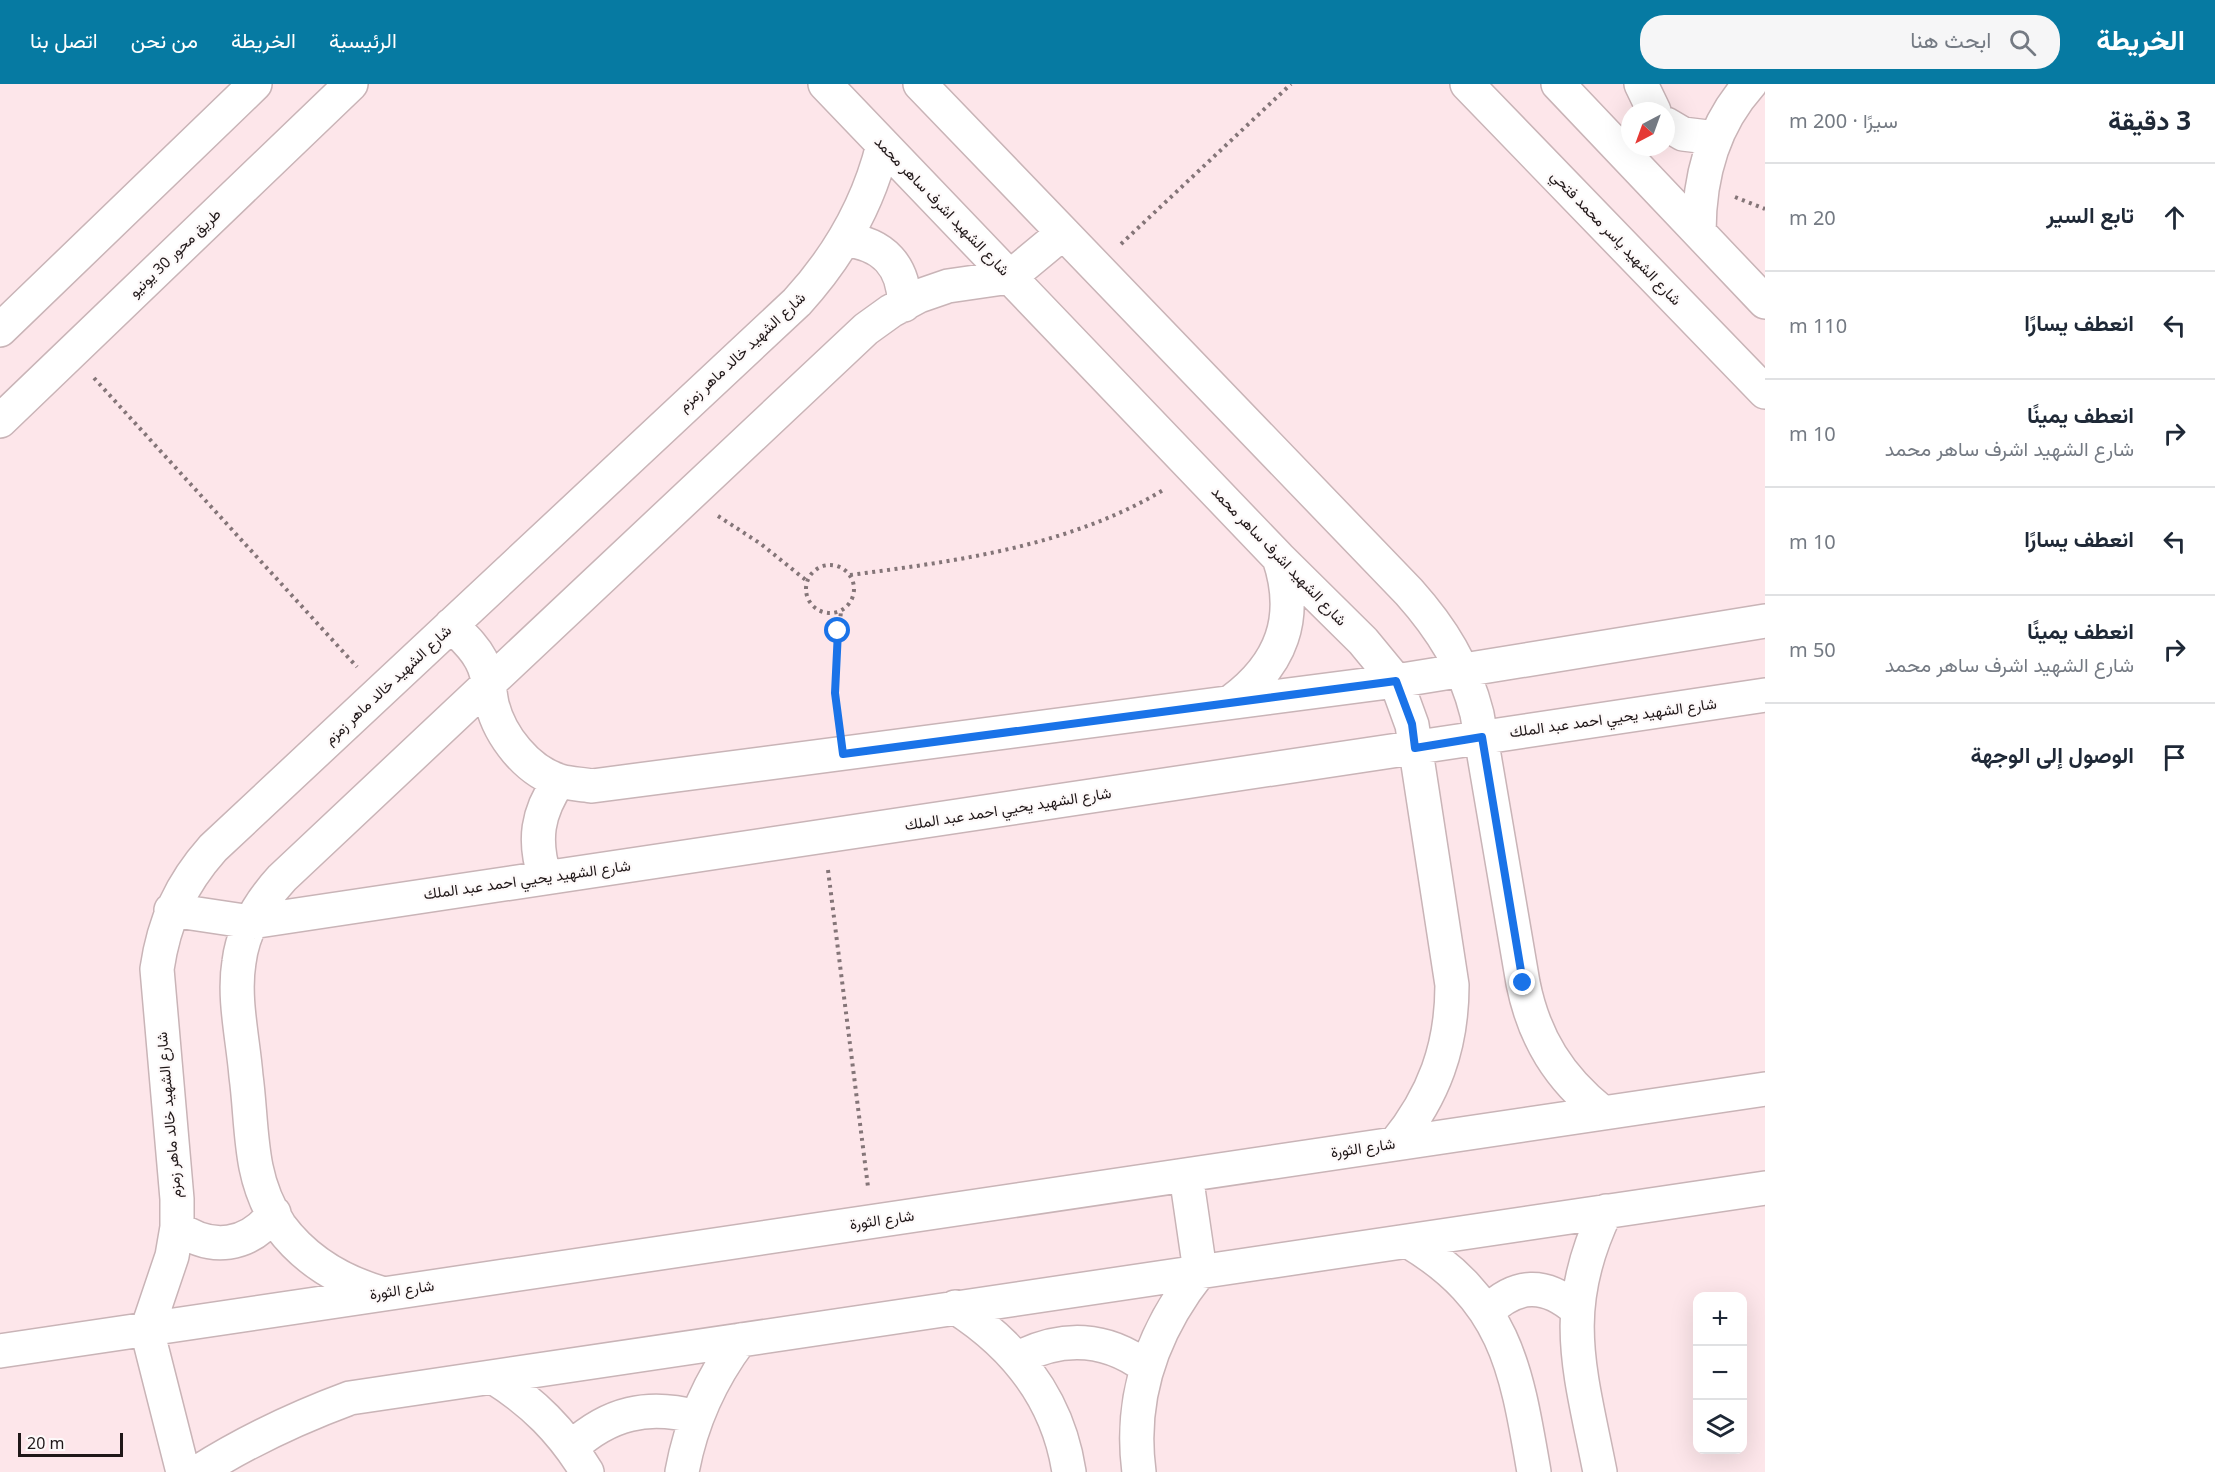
<!DOCTYPE html>
<html lang="ar">
<meta charset="utf-8">
<style>
:root{--surface:#fff;--page:#f6f6f7;--text:#1f2937;--muted:#747a83;--line:#e0e1e3;--accent:#067aa2}
body{margin:0;font-family:"Noto Sans",Vazirmatn,sans-serif;background:var(--page);color:var(--text);direction:rtl}
.controls{position:absolute;right:18px;bottom:18px;display:grid;overflow:hidden;border-radius:12px;box-shadow:0 6px 24px #0002}
.controls button{width:54px;height:54px;display:grid;place-items:center;padding:0;border:0;border-bottom:2px solid var(--line);background:var(--surface);color:var(--text);font:30px sans-serif}
.compass{position:absolute;left:1621px;top:18px;width:54px;height:54px;border-radius:50%;background:var(--surface);box-shadow:0 6px 24px #0002;rotate:221deg}
.scale{position:absolute;left:18px;bottom:15px;width:105px;box-sizing:border-box;padding-left:6px;border:3px solid #1f1718;border-top:0;font-size:16px;line-height:21px;white-space:nowrap;color:#1f1718;-webkit-text-stroke:4px #fdf9f9;paint-order:stroke}
.stop{position:absolute;width:18px;height:18px;margin:-14px;border:4px solid #1a73e8;border-radius:50%;background:#fff}
.stop.end{background:#1a73e8;border-color:#fff;box-shadow:0 2px 6px #0008}
.list{margin:0;padding:0;list-style:none}
h2{display:flex;justify-content:space-between;align-items:center;height:78px;margin:0;padding:0 24px;font-size:26px}
h2 small{font-size:20px;font-weight:400;color:var(--muted)}
.list li{display:grid;grid-template-columns:39px 1fr auto;gap:18px;align-items:center;box-sizing:border-box;height:108px;padding:0 24px;border-top:2px solid var(--line)}
.list b{display:block;font-size:22px;white-space:nowrap}
.list p{margin:0;font-size:20px;white-space:nowrap;color:var(--muted)}
.list em{font-size:20px;font-style:normal;color:var(--muted)}
.icon{flex:none;width:33px;height:33px;fill:none;stroke:currentColor;stroke-width:2;stroke-linecap:round;stroke-linejoin:round}
.map{position:relative;flex:none;width:1765px;height:1388px;overflow:hidden;direction:ltr}
header{display:flex;align-items:center;gap:36px;box-sizing:border-box;height:84px;padding:0 30px;background:var(--accent);color:#fff}
header strong{font-size:28px}
nav{display:flex;gap:33px;margin-inline-start:auto;font-size:21px}
.search{width:420px;height:54px;background:var(--page);display:flex;align-items:center;gap:15px;box-sizing:border-box;padding:0 21px;border-radius:24px;color:var(--muted);font-size:22px}
main{display:flex}
aside{flex:1;background:var(--surface)}
.map>svg:first-child{display:block}
</style>
<header>
<strong>الخريطة</strong>
<div class="search"><svg class="icon" aria-label="search" viewBox="0 0 24 24"><circle cx="10" cy="10" r="6"/><path d="M15 15l6 6"/></svg>ابحث هنا</div>
<nav><a>الرئيسية</a><a>الخريطة</a><a>من نحن</a><a>اتصل بنا</a></nav>
</header>
<main>
<aside>
<h2>3 دقيقة<small>سيرًا · 200 m</small></h2>
<ul class="list">
<li><svg class="icon" aria-label="ahead" viewBox="0 0 24 24"><path d="M12 20V5M6 11l6-6 6 6"/></svg><div><b>تابع السير</b></div><em>20 m</em></li>
<li><svg class="icon" aria-label="left" viewBox="0 0 24 24"><path d="M17 20v-9H6M10 6l-5 5 5 5"/></svg><div><b>انعطف يسارًا</b></div><em>110 m</em></li>
<li><svg class="icon" aria-label="right" viewBox="0 0 24 24"><path d="M7 20v-9h11M14 6l5 5-5 5"/></svg><div><b>انعطف يمينًا</b><p>شارع الشهيد اشرف ساهر محمد</p></div><em>10 m</em></li>
<li><svg class="icon" aria-label="left" viewBox="0 0 24 24"><path d="M17 20v-9H6M10 6l-5 5 5 5"/></svg><div><b>انعطف يسارًا</b></div><em>10 m</em></li>
<li><svg class="icon" aria-label="right" viewBox="0 0 24 24"><path d="M7 20v-9h11M14 6l5 5-5 5"/></svg><div><b>انعطف يمينًا</b><p>شارع الشهيد اشرف ساهر محمد</p></div><em>50 m</em></li>
<li><svg class="icon" aria-label="arrive" viewBox="0 0 24 24"><path d="M6 21V4h12l-3 4 3 4H6"/></svg><div><b>الوصول إلى الوجهة</b></div></li>
</ul>
</aside>
<div class="map">
<svg width="1765" height="1388" viewBox="0 0 1765 1388">
<rect width="100%" height="100%" fill="#fde6ea"/>
<g fill="none" stroke-linecap="round" stroke-linejoin="round">
<defs>
<path id="minor" d="M825,0L1279,474L1363,557L1396,597L1412,641L1452,901C1452,963 1434,1012 1395,1060
M920,0L1409,508C1442,545 1465,582 1477,630L1523,899C1534,954 1559,994 1603,1029
M1467,0L1765,308
M1558,0L1765,218
M1641,0L1654,27
M1666,40L1683,50L1716,54
M1699,148C1699,93 1713,41 1750,0
M845,156C883,159 905,183 904,221
M0,246L255,0
M0,337L351,0
M451,541C462,552 474,562 481,576C489,590 489,605 492,620C500,652 527,687 560,697C570,700 581,700 592,702L1396,597L1765,537
M1232,617C1282,580 1299,533 1279,474
M545,794C533,756 537,729 559,697
M171,826L251,838L1765,611
M177,1143C211,1168 249,1163 274,1129
M1408,1157C1506,1216 1516,1283 1534,1388
M381,1209C340,1197 306,1177 280,1142C269,1125 260,1103 256,1083C250,1053 250,1021 246,992C243,955 233,914 239,878C243,845 260,818 282,794L866,245L891,227L919,212L948,202L1010,193L1063,149
M955,1223C1016,1262 1058,1315 1069,1388
M1487,1228C1516,1199 1545,1198 1576,1225
M0,1267L1765,1005
M1018,1274C1063,1251 1106,1253 1146,1283
M493,1293C533,1318 562,1347 587,1388
M572,1363C609,1329 648,1320 696,1333
M183,1388L147,1246L172,1172L177,1143V1115L157,885C164,837 181,800 213,764L797,218C839,172 868,122 883,61
M198,1388C247,1357 296,1334 350,1314L1765,1104
M682,1388C691,1338 710,1296 740,1256
M1139,1388C1129,1313 1153,1246 1200,1187L1186,1091
M1600,1388C1580,1286 1558,1226 1606,1127"/>
</defs>
<use href="#minor" stroke="#c9b4b7" stroke-width="36"/>
<path stroke="#847578" stroke-width="4" stroke-dasharray="3 4.5" stroke-linecap="butt" d="M1735,113L1765,125
M1121,160L1291,0
M94,294L357,583
M718,432L761,460L807,497
M806 505a24 24 0 1 1 48 0a24 24 0 1 1-48 0Z
M850,491C958,477 1071,462 1165,405
M837,637L835,588L841,527
M828,786L868,1103"/>
<use href="#minor" stroke="#fff" stroke-width="33"/>
</g>
<g fill="none" stroke-linecap="round" stroke-linejoin="round">
<path stroke="#1a73e8" stroke-width="8" d="M838,547L835,609L843,670L1396,597L1412,640L1415,664L1482,653L1523,899"/>
</g>
<g text-anchor="middle" stroke-width="4.5" stroke-linejoin="round" paint-order="stroke">
<g font-size="15" fill="#1f1718" stroke="#fdf9f9">
<text transform="translate(942 122) rotate(46)" y="5">شارع الشهيد اشرف ساهر محمد</text>
<text transform="translate(1616 154) rotate(46)" y="5">شارع الشهيد ياسر محمد فتحي</text>
<text transform="translate(175 169) rotate(-44)" y="5">طريق محور 30 يونيو</text>
<text transform="translate(742 268) rotate(-43)" y="5">شارع الشهيد خالد ماهر زمزم</text>
<text transform="translate(1279 472) rotate(46)" y="5">شارع الشهيد اشرف ساهر محمد</text>
<text transform="translate(388 601) rotate(-43)" y="5">شارع الشهيد خالد ماهر زمزم</text>
<text transform="translate(1613 634) rotate(-8)" y="5">شارع الشهيد يحيي احمد عبد الملك</text>
<text transform="translate(1008 725) rotate(-9)" y="5">شارع الشهيد يحيي احمد عبد الملك</text>
<text transform="translate(527 796) rotate(-8)" y="5">شارع الشهيد يحيي احمد عبد الملك</text>
<text transform="translate(169 1031) rotate(-95)" y="5">شارع الشهيد خالد ماهر زمزم</text>
<text transform="translate(1363 1064) rotate(-8)" y="5">شارع الثورة</text>
<text transform="translate(882 1136) rotate(-8)" y="5">شارع الثورة</text>
<text transform="translate(402 1206) rotate(-8)" y="5">شارع الثورة</text>
</g>
</g>
</svg>
<div class="controls">
<button>+</button>
<button>−</button>
<button><svg class="icon" aria-label="layers" viewBox="0 0 24 24"><path d="M12 4l9 5-9 5-9-5zM3 14l9 5 9-5"/></svg></button>
</div>
<svg class="compass" viewBox="-18 -18 36 36"><path d="M0-13l5 13h-10z" fill="#e53935"/><path d="M0 13l5-13h-10z" fill="#747a83"/></svg>
<div class="scale">20 m</div>
<div class="stop" style="left:838px;top:547px"></div>
<div class="stop end" style="left:1523px;top:899px"></div>
</div>
</main>
